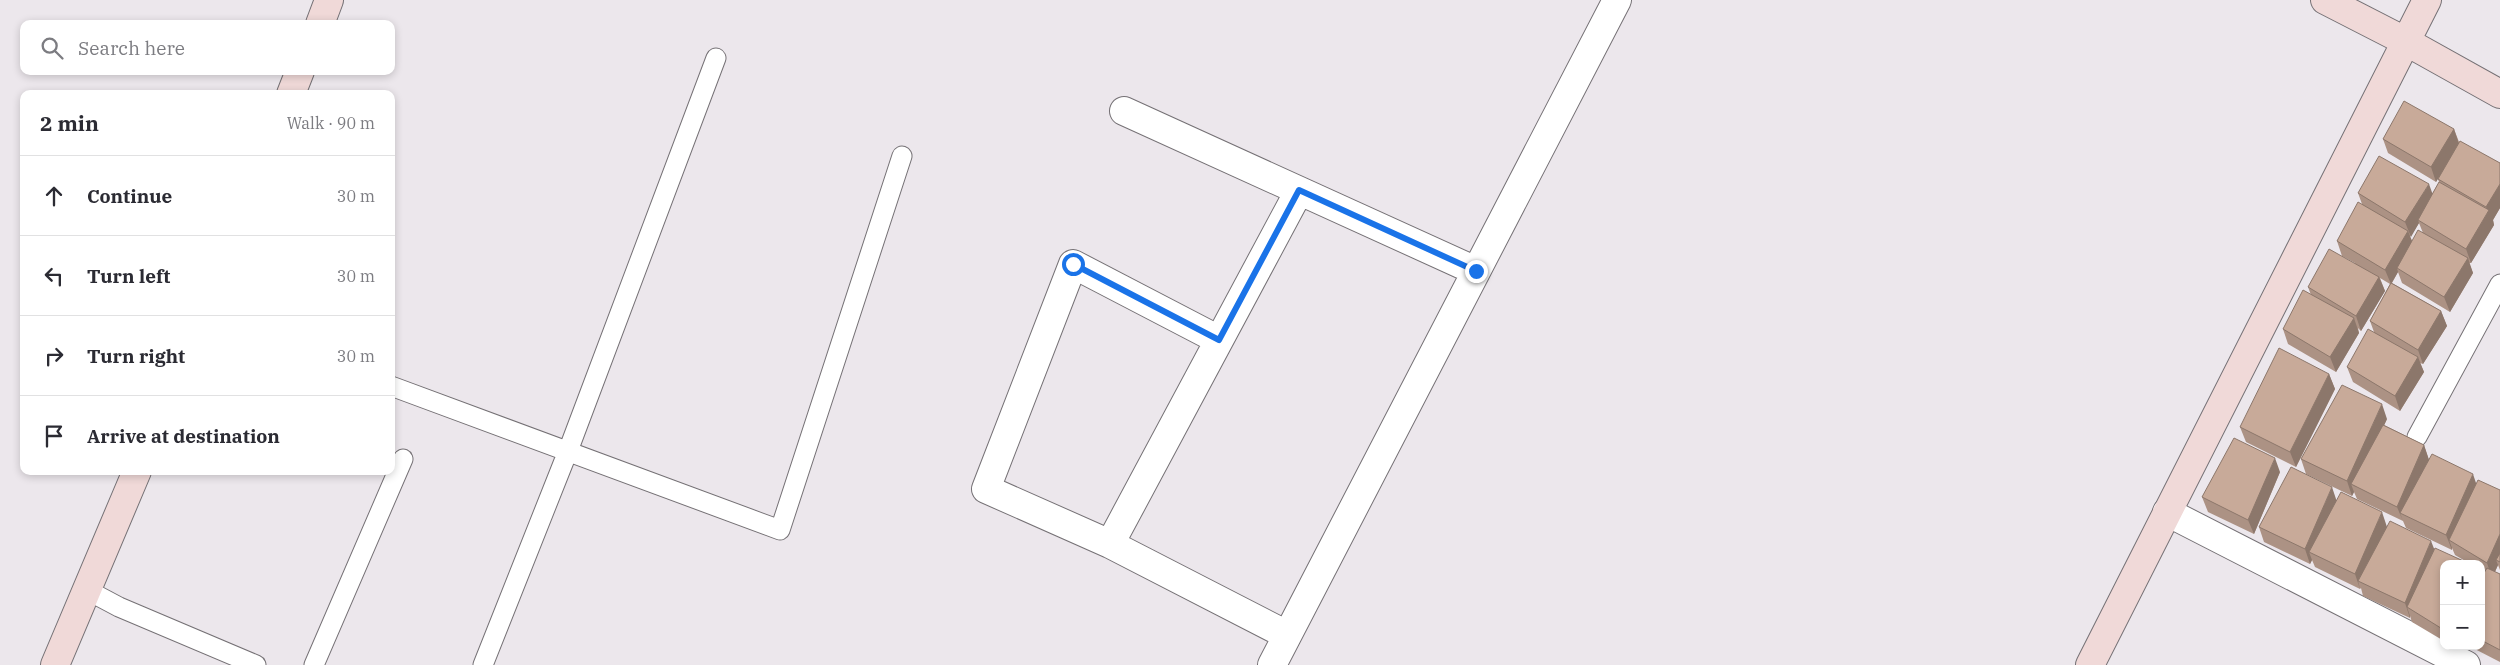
<!DOCTYPE html>
<meta charset="utf-8">
<style>
:root{--surface:#fff;--page:#f2f2f3;--text:#2b2b33;--muted:#7c7c81;--line:#e1e1e2}
body{margin:0;font-family:"IBM Plex Serif",serif;background:var(--page);color:var(--text)}
.controls{position:absolute;right:15px;bottom:15px;display:grid;overflow:hidden;border-radius:10px;box-shadow:0 2px 8px #0003}
.controls button{width:45px;height:45px;display:grid;place-items:center;padding:0;border:0;border-bottom:1px solid var(--line);background:var(--surface);color:var(--text);font:25px sans-serif}
.stop{position:absolute;width:15px;height:15px;margin:-11px;border:4px solid #1a73e8;border-radius:50%;background:#fff}
.stop.end{background:#1a73e8;border-color:#fff;box-shadow:0 1px 5px #0008}
.list{margin:0;padding:0;list-style:none}
h2{display:flex;justify-content:space-between;align-items:center;height:65px;margin:0;padding:0 20px;font-size:21px}
h2 small{font-size:16px;font-weight:400;color:var(--muted)}
.list li{display:grid;grid-template-columns:32px 1fr auto;gap:15px;align-items:center;box-sizing:border-box;height:80px;padding:0 20px;border-top:1px solid var(--line)}
.list b{display:block;font-size:19px;white-space:nowrap}
.list em{font-size:16px;font-style:normal;color:var(--muted)}
.icon{flex:none;width:28px;height:28px;fill:none;stroke:currentColor;stroke-width:2;stroke-linecap:round;stroke-linejoin:round}
.map{position:relative;flex:none;width:2500px;height:665px;overflow:hidden}
.search{position:absolute;background:var(--surface);box-shadow:0 2px 8px #0003;left:20px;top:20px;width:375px;height:55px;display:flex;align-items:center;gap:12px;box-sizing:border-box;padding:0 18px;border-radius:10px;color:var(--muted);font-size:19px}
.panel{position:absolute;background:var(--surface);box-shadow:0 2px 8px #0003;left:20px;top:90px;width:375px;height:385px;border-radius:10px}
.map>svg:first-child{display:block}
</style>
<div class="map">
<svg width="2500" height="665" viewBox="0 0 2500 665">
<rect width="100%" height="100%" fill="#ece7ec"/>
<g fill="none" stroke-linecap="round" stroke-linejoin="round">
<defs>
<path id="lane" d="M391,386L780,530L902,156
M2417,437L2500,284
M87,590L119,607L256,665
M314,665L403,459
M483,665L568,451L716,58"/>
<path id="street" d="M1124,111L1476,271
M1219,340L1073,264L986,489L1110,544L1287,635
M2167,512L2466,665
M1110,544L1299,191
M1272,665L1617,0"/>
<path id="secondary" d="M2325,0L2405,41L2500,94
M320,24L329,0
M291,94L300,71
M55,665L137,471
M2090,665L2427,0"/>
</defs>
<use href="#lane" stroke="#757175" stroke-width="21"/>
<use href="#street" stroke="#757175" stroke-width="30"/>
<use href="#secondary" stroke="#757175" stroke-width="30"/>
<use href="#lane" stroke="#fff" stroke-width="19"/>
<use href="#street" stroke="#fff" stroke-width="28"/>
<use href="#secondary" stroke="#f0d9d8" stroke-width="28"/>
</g>
<path fill="#ac9284" fill-rule="evenodd" d="M2454,129L2459,142L2500,163V208L2493,220L2494,225L2471,263H2469L2473,273L2450,312L2402,283L2398,272L2392,283L2441,311L2447,326L2423,364L2420,363L2424,372L2400,411L2353,382L2347,367L2374,332L2370,321L2390,284L2380,278L2385,291L2361,331L2358,328L2359,333L2336,372L2288,344L2283,329L2311,295L2308,287L2355,263L2342,256L2337,241L2362,204L2358,193L2432,194L2439,182L2438,179L2444,169L2436,182L2388,153L2383,139ZM2419,223L2423,233L2412,241L2410,237Z
M2329,374L2335,389L2296,467L2246,442L2240,427Z
M2387,419L2384,425L2424,445L2429,460L2476,483L2500,490V570L2498,565L2495,572L2500,574V662L2469,646H2481V578L2484,573L2481,571V564H2444V641L2412,622L2410,616V618L2363,596L2361,588L2360,589L2315,567L2312,560L2310,564L2264,542L2259,527L2337,501L2387,527L2434,550L2467,562L2455,555L2452,548V550L2406,528L2403,521L2357,499L2354,492L2352,496L2306,474L2301,459Z
M2280,472L2254,534L2208,512L2202,497Z"/>
<path fill="#8c776b" d="M2454,129L2459,144L2436,182L2431,167Z
M2429,184L2434,198L2418,220L2419,223L2411,237L2405,222Z
M2500,184V208L2493,220L2494,225L2471,263L2466,249L2488,212L2486,207Z
M2408,231L2414,246L2397,268L2398,272L2391,284L2385,270Z
M2468,258L2473,273L2450,312L2444,297Z
M2379,277L2385,291L2361,331L2356,316Z
M2441,311L2447,326L2423,364L2418,350Z
M2354,318L2359,333L2336,372L2330,357Z
M2418,357L2424,372L2400,411L2395,396Z
M2329,374L2335,389L2296,467L2290,452Z
M2382,404L2387,419L2356,487L2351,484L2354,492L2352,496L2347,481Z
M2424,445L2429,460L2400,513L2403,521L2397,507Z
M2275,458L2280,472L2254,534L2248,520Z
M2473,474L2478,489L2449,540L2452,548V550L2446,535Z
M2332,487L2337,502L2309,552L2312,560L2310,564L2305,549Z
M2382,512L2387,527L2358,581L2360,589L2355,574Z
M2500,534V561L2496,560L2498,565L2492,578L2487,563Z
M2431,541L2437,556L2407,607L2410,616V618L2405,603Z"/>
<path fill="#c8aa99" stroke="#8c776b" d="M2404,101L2454,129L2431,167L2383,139Z
M2460,141L2500,163V184L2486,207L2438,179Z
M2379,156L2429,184L2405,222L2358,193Z
M2439,182L2489,210L2466,249L2418,220Z
M2358,202L2408,231L2385,270L2337,241Z
M2418,230L2468,258L2444,297L2397,268Z
M2329,249L2379,277L2356,316L2308,287Z
M2391,283L2441,311L2418,350L2370,321Z
M2303,290L2354,318L2330,357L2283,329Z
M2368,329L2418,357L2395,396L2347,367Z
M2279,348L2329,374L2290,452L2240,427Z
M2342,385L2382,404L2347,481L2301,459Z
M2383,425L2424,445L2397,507L2351,484Z
M2234,438L2275,458L2248,520L2202,497Z
M2432,454L2473,474L2446,535L2400,513Z
M2291,467L2332,487L2305,549L2259,527Z
M2478,480L2500,490V534L2487,563L2449,540Z
M2341,492L2382,512L2355,574L2309,552Z
M2390,521L2431,541L2405,603L2358,581Z
M2435,548L2470,564H2444V630L2407,607Z
M2500,553V562L2496,560Z
M2487,568L2500,574V650L2481,640V578Z"/>
<g fill="none" stroke-linecap="round" stroke-linejoin="round">
<path stroke="#1a73e8" stroke-width="6" d="M1073,264L1219,340L1299,190L1476,271"/>
</g>
</svg>
<div class="controls">
<button>+</button>
<button>−</button>
</div>
<div class="stop" style="left:1073px;top:264px"></div>
<div class="stop end" style="left:1476px;top:271px"></div>
<div class="search"><svg class="icon" aria-label="search" viewBox="0 0 24 24"><circle cx="10" cy="10" r="6"/><path d="M15 15l6 6"/></svg>Search here</div>
<section class="panel">
<h2>2 min<small>Walk · 90 m</small></h2>
<ul class="list">
<li><svg class="icon" aria-label="ahead" viewBox="0 0 24 24"><path d="M12 20V5M6 11l6-6 6 6"/></svg><div><b>Continue</b></div><em>30 m</em></li>
<li><svg class="icon" aria-label="left" viewBox="0 0 24 24"><path d="M17 20v-9H6M10 6l-5 5 5 5"/></svg><div><b>Turn left</b></div><em>30 m</em></li>
<li><svg class="icon" aria-label="right" viewBox="0 0 24 24"><path d="M7 20v-9h11M14 6l5 5-5 5"/></svg><div><b>Turn right</b></div><em>30 m</em></li>
<li><svg class="icon" aria-label="arrive" viewBox="0 0 24 24"><path d="M6 21V4h12l-3 4 3 4H6"/></svg><div><b>Arrive at destination</b></div></li>
</ul>
</section>
</div>
